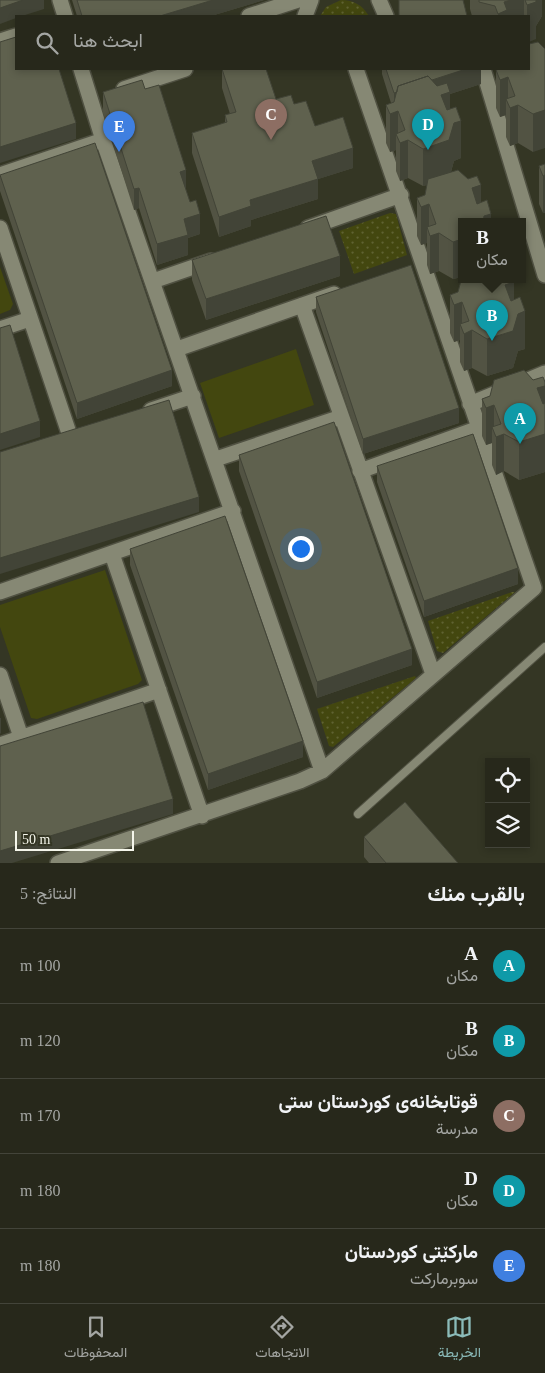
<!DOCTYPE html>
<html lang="ar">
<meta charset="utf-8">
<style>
:root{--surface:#27281b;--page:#333428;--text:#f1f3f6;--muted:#a4a6a3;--line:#43443a;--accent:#8bbbb9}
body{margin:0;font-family:"Times New Roman",Vazirmatn,serif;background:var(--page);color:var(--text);direction:rtl}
.controls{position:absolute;right:15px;bottom:15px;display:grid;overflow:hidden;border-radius:0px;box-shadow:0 2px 8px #0003}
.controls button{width:45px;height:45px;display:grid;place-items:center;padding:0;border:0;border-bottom:1px solid var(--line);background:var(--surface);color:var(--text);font:25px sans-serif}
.scale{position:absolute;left:15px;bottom:12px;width:119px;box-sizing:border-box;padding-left:5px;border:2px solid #f5f6eb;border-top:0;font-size:14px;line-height:18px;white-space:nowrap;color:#f5f6eb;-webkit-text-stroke:4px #343624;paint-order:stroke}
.you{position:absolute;left:300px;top:548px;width:18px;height:18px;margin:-12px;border:4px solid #fff;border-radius:50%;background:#1a73e8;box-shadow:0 0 0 8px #1a73e833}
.badge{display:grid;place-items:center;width:32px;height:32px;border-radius:50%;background:var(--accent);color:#fff;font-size:16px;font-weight:700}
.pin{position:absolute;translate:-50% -41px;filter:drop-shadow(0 1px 2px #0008)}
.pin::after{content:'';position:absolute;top:26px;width:18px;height:15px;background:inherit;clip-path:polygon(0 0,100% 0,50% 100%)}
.popup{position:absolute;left:458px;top:218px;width:68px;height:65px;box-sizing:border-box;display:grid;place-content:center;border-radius:0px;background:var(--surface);filter:drop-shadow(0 1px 4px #0005);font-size:16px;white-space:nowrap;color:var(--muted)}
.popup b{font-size:19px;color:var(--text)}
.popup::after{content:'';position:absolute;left:50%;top:100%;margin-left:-10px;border:10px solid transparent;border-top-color:var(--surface)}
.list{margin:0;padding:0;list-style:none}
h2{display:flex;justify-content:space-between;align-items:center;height:65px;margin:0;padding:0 20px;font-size:21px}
h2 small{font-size:16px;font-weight:400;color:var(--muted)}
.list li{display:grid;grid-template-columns:32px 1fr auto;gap:15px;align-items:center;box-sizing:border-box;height:75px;padding:0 20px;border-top:1px solid var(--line)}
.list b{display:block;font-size:19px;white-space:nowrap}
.list p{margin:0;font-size:16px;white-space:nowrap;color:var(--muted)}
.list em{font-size:16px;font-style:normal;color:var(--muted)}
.icon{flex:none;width:28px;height:28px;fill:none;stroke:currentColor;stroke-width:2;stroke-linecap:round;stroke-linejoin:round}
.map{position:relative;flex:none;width:545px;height:863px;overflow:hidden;direction:ltr}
.search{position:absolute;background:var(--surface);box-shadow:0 2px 8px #0003;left:15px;right:15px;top:15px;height:55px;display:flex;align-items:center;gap:12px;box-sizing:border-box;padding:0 18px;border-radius:0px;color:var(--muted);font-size:19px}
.sheet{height:440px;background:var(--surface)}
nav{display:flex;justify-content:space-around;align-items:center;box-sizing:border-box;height:70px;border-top:1px solid var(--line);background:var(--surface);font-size:14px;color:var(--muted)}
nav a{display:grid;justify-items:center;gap:2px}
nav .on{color:var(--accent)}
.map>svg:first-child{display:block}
</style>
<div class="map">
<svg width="545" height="863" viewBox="0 0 545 863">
<defs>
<pattern id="grass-dots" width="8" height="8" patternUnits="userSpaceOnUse" patternTransform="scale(1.25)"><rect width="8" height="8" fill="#43470f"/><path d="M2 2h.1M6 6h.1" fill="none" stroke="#5f6232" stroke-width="1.8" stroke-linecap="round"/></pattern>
</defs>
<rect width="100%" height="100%" fill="#343624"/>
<path fill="url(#grass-dots)" d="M341,0C354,0 362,5 369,16H320L326,7Z
M390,213L396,214L407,255L354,274L339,231Z
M512,592H515L443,653L437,651L428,621Z
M415,676L416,678L333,747L329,746L317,709Z"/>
<path fill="#43470f" d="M0,267L13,304L10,310L0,314Z
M296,349L314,405L219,438L200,383Z
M105,570L142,680L138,684L37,719L31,718L0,627V605Z"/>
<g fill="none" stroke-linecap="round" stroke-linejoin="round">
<defs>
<path id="service" d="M358,814L545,647"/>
<path id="minor" d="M60,0L65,16
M379,0L386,16
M249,16L298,0
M305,16L311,0
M0,41L16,36
M81,69L103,140L322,771
M483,69L545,275
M124,89L185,69
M0,175L103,140
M0,228L70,436
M308,228L401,195
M153,281L211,261
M302,305L433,674
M0,329L30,319
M177,349L334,294
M470,404L545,373
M151,410L193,396
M216,459L341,417
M360,471L479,428
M112,554L202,816
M0,592L233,511
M0,675L21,737
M0,745L159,690
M58,863L300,781L322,771L534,588L356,69"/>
</defs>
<use href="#service" stroke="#505142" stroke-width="10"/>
<use href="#minor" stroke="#505142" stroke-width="18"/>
<use href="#service" stroke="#868874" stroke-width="8"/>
<use href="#minor" stroke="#868874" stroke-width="15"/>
</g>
<path fill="#525343" d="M72,0H264L211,16H77Z
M470,0H542V16L536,26V39L529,16H472L470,9Z
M538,42L533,152L518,143L510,146L506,137V115L500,117L496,108V70L529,69Z
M222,69L276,99L294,104L353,168L318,179V199L251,220V226L219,237L192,153V133L225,123V115L230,114L222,88Z
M382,69H481V84L450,94V109L461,158L454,161L451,172L481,202L491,222L462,280L514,300L525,349L518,351L513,368L487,376L472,368L464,371L460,362V340L454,342L450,333V295L458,292L462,277L453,279L439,271L430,274L427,265V243L421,245L417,236V198L425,195L427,185L423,186L408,178L400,181L396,171V150L390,152L386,143V105L391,103L382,74Z
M145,89L186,190L200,234L188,238V255L157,265L139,208L134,210L103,113V92Z
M545,164V213H543L539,204V166Z
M0,175L172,386L77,419L0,191Z
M192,260L340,276L206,320L192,280Z
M316,297L459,423L363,454L316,312Z
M490,396L545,472L519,480L504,471L496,475L492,465V443L486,445L482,436V399Z
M239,455L412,665L317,698L239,471Z
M377,466L518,584L424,617L377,482Z
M130,549L303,757L208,790L130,565Z
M364,837L458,863H369L364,857Z"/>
<path fill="#424437" d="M23,0H44V9L22,16H16V18L0,24V8Z
M213,0H264L211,16H160Z
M511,0H524V16H498V14L504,2Z
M533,0H542V16L536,26V39L529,42V16H527V5Z
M466,69H481V84L450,94V129L398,112V139L396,134V150L390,152V114L394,113V93Z
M508,77V104L506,99V115L500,117V80Z
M518,105V143L510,146V108Z
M545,110V148L533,152V114Z
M461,121V158L454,161L449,178L423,186V149L454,123Z
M76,123V139L0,163V147Z
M408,140V178L400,181V143Z
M353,148V168L312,181V161Z
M186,170V190L180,172Z
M545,175V213H543V176Z
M318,179V199L251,220V226L219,237V217L250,200Z
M481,185V222L472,188Z
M139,188V208L134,210V189Z
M429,204V232L427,227V243L421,245V207Z
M200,214V234L188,238V255L157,265V244L184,219Z
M491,214V222H483L484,216Z
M439,233V271L430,274V236Z
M462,239V277L453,279V242Z
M340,256V276L206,320V299Z
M514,282V320L505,285Z
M462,302V329L460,324V340L454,342V305Z
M525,311V349L518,351L513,368L487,376V339L518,314Z
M472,330V368L464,371V334Z
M172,370V386L77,419V403Z
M545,386V423L537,388Z
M494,405V432L492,427V443L486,445V408Z
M459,408V423L363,454V439Z
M40,421V437L0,450V434Z
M545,433V472L519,480V442Z
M504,434V471L496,475V437Z
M199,497V512L0,574V558Z
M518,568V584L424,617V601Z
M412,649V665L317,698V682Z
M0,718H1V733L0,734Z
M303,741V757L208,790V774Z
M173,799V814L12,863H0V851Z"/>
<path fill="#5f614e" stroke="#424437" d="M0,0H23L0,8Z
M77,0H213L160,16H82Z
M399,0H463L467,16H399Z
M479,0H511L504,2L507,10L498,14L495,6L479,2Z
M525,0H536V2L527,5Z
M16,37V69H59L76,123L0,147V42Z
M538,42L545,49V110L533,114L518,105L510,108L506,99L515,96L508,77L500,80L496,70L500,69H529V44Z
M222,69H266L276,99L291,95L294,104L306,101L315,126L343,117L353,148L312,161L318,179L250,200L251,206L219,217L192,133L227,122L225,115L236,112Z
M386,69H466L432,80L428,76L398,86L397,92L394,93Z
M428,76L437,86L447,83L450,92L441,95L447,110L456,107L461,121L454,123L449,140L423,149L408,140L400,143L396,134L405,130L398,111L390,114L386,105L394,102L398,86Z
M142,80L145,89L159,85L186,170L180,172L190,202L196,200L200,214L184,219L188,235L157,244L139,188L134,189L103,92Z
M95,143L172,370L77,403L0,175Z
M545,164V175L543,176L539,166Z
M458,170L468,179L477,176L481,185L472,188L477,204L487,200L491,214L484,216L483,222H462V239L453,242L439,233L430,236L427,227L436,224L429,204L421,207L417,198L425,195L428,179Z
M326,216L340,256L206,299L192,260Z
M411,265L459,408L363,439L316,297Z
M462,277V280H513L514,282L505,285L511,301L520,297L525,311L518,314L513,331L487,339L472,330L464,334L460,324L469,321L462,302L454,305L450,295L458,292Z
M10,325L40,421L0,434V328Z
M524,370L533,380L543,377L545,382V386L537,388L543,404L545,403V434L519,442L504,434L496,437L492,427L501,424L494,405L486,408L482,399L490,396L494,380Z
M169,400L199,497L0,558V452Z
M334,422L412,649L317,682L239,455Z
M473,434L518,568L424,601L377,466Z
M225,516L303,741L208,774L130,549Z
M143,702L173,799L0,851V746Z
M405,802L458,863H386L364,837Z"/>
</svg>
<div class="controls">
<button><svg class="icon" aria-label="locate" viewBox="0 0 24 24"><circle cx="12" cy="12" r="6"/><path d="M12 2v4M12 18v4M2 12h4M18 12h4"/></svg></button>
<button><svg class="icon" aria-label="layers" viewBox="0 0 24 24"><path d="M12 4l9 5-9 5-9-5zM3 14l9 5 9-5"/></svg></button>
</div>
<div class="scale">50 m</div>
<div class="you"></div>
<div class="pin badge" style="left:520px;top:444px;background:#0f9aa8">A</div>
<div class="pin badge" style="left:492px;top:341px;background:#0f9aa8">B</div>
<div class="popup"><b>B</b>مكان</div>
<div class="pin badge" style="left:271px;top:140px;background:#8d6e63">C</div>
<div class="pin badge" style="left:428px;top:150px;background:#0f9aa8">D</div>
<div class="pin badge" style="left:119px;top:152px;background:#3f7fe0">E</div>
<div class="search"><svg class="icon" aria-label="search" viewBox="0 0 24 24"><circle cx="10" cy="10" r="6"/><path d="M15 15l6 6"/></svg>ابحث هنا</div>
</div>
<section class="sheet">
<h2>بالقرب منك<small>النتائج: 5</small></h2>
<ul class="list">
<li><span class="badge" style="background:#0f9aa8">A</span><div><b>A</b><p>مكان</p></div><em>100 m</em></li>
<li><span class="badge" style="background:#0f9aa8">B</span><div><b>B</b><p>مكان</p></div><em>120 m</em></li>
<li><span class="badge" style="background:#8d6e63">C</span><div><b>قوتابخانەی کوردستان ستی</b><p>مدرسة</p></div><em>170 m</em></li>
<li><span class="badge" style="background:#0f9aa8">D</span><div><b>D</b><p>مكان</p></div><em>180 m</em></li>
<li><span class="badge" style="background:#3f7fe0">E</span><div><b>مارکێتی کوردستان</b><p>سوبرماركت</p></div><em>180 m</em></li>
</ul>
</section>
<nav>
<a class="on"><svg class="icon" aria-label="map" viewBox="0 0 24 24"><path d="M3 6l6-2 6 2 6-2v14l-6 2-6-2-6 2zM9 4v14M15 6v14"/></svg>الخريطة</a>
<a><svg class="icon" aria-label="directions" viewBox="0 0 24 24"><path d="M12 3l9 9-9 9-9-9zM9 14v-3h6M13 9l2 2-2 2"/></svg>الاتجاهات</a>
<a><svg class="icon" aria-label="saved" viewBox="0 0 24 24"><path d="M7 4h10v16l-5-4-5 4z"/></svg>المحفوظات</a>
</nav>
